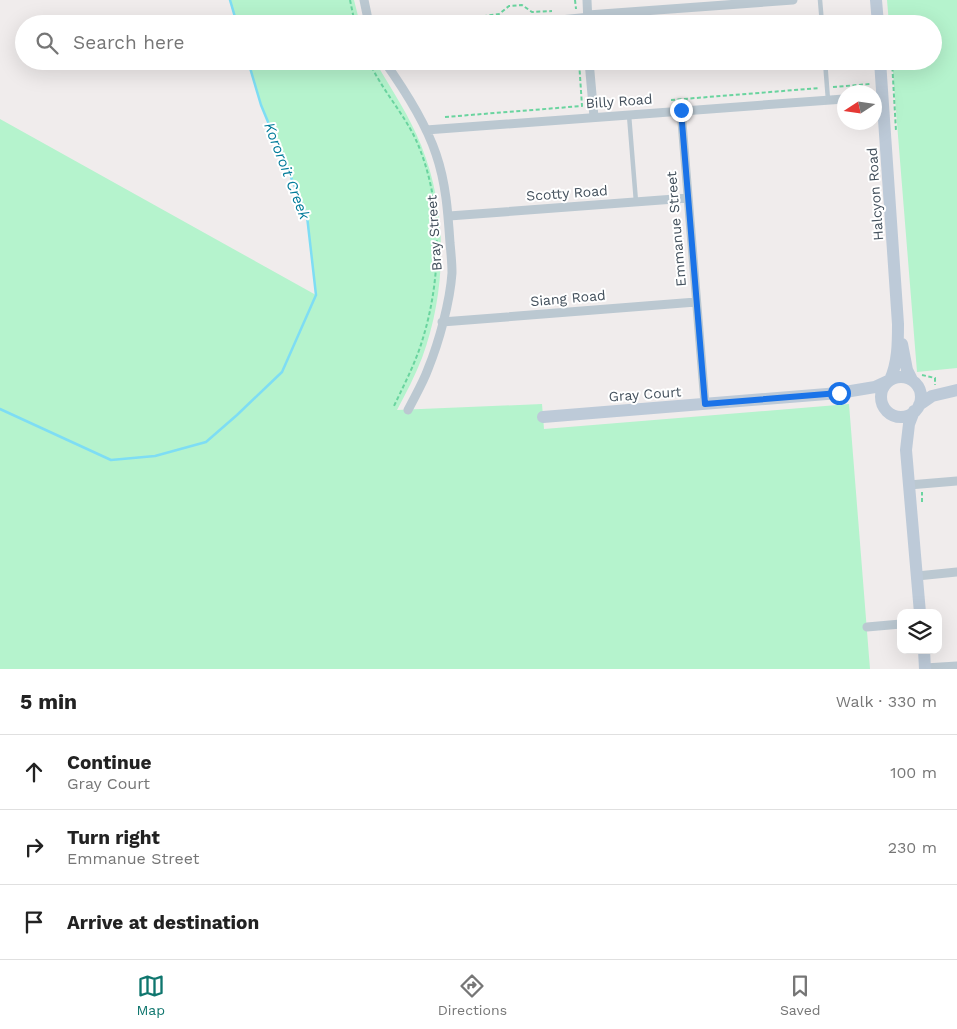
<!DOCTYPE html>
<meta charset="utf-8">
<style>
:root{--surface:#fff;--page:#f2f2f2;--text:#222;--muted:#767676;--line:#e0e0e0;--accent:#0f766e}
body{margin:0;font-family:"Work Sans",sans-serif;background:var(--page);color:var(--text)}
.controls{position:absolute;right:15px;bottom:15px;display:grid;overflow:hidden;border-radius:10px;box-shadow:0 5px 20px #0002}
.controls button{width:45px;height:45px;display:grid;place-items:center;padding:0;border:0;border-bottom:1px solid var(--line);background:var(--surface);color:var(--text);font:25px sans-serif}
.compass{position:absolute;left:837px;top:85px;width:45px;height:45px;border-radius:50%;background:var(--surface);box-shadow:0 5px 20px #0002;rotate:258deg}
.stop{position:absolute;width:15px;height:15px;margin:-11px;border:4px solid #1a73e8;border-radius:50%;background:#fff}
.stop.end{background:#1a73e8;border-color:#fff;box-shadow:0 1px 5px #0008}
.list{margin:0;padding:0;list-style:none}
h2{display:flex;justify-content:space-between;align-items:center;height:65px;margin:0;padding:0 20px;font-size:21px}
h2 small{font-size:16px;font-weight:400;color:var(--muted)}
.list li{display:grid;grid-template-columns:32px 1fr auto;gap:15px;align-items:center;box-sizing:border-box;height:75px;padding:0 20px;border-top:1px solid var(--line)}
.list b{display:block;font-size:19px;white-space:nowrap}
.list p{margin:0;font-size:16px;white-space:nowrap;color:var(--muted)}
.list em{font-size:16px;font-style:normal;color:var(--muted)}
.icon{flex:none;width:28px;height:28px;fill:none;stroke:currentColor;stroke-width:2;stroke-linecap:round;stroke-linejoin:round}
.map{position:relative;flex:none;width:957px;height:669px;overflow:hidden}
.search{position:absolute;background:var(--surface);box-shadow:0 5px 20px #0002;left:15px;right:15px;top:15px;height:55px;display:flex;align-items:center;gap:12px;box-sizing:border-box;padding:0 18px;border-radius:28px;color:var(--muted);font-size:19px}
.sheet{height:290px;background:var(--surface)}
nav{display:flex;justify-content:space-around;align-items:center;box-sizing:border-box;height:70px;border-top:1px solid var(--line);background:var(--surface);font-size:14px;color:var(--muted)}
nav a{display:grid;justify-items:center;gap:2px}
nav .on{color:var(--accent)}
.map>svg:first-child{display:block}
</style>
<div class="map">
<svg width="957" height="669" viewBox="0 0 957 669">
<rect width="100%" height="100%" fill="#f0ecec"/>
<path fill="#b5f3cd" d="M230,0H354L360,24H237Z
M887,0H957V368L917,372L892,61H933V24H889Z
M248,61H375C391,89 409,115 421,145C448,212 447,290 422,358C415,376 406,393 397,410L542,404L544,429L849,404L870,669H0V119L316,295L307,216L261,105Z"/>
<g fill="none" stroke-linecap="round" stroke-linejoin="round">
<path stroke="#7eddf4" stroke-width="2.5" d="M230,0L237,24
M0,409L111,460L155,456L206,442L237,415L282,372L316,295L307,216L261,105L248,61"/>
<path stroke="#6ad49f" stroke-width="2" stroke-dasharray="4 2.5" stroke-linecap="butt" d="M350,0L355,24
M575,0L576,9
M425,24L499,14L509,6L522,5L532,12L552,11
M369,61C381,89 403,112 416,140C443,200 442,276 423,338C416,362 404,385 393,408
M892,61L896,131
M833,87L870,84
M671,100L820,88
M445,117L582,106L579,61
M922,375L935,378V385
M922,502V492"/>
<path stroke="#bbc8d1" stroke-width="4.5" d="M820,0L822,24
M547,19L588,15
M825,61L828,100
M629,115L636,202"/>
<path stroke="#bbc8d1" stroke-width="9" d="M364,0L369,24
M587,0L588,24
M588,15L793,0
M499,24L521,21
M384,61C404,89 425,121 436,154C446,183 448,213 450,243C451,253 452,264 452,273C450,302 439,342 428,369C423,383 415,396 408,410
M589,61L594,117
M681,110L705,404
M426,130L844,99
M449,216L688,198
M442,322L696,302
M909,485L957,481
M917,576L957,572
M867,627L901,624
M925,668L957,666"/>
<path stroke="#bdcad8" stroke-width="12" d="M876,0L878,24
M880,61L898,324C898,343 898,362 890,380
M902,344L907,370L912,380
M881 397a20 20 0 1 1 40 0a20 20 0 1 1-40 0Z
M919,405L932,396L957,390
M914,411L909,424L906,450L920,613
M543,417L839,393L875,387L888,381
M924,650L925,669"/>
</g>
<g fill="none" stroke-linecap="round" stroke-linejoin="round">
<path stroke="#1a73e8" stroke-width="6" d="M681,110L705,404L839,393"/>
</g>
<g text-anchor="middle" stroke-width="4" stroke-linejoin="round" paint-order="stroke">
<g font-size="14" fill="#43505c" stroke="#fff">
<text transform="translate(619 101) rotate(-4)" y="5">Billy Road</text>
<text transform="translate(567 193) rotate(-4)" y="5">Scotty Road</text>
<text transform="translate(875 194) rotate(-94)" y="5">Halcyon Road</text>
<text transform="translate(676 229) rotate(-95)" y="5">Emmanue Street</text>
<text transform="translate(434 233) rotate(-94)" y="5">Bray Street</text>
<text transform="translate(568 298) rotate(-5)" y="5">Siang Road</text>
<text transform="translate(645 394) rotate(-4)" y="5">Gray Court</text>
</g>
<g font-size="15" font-style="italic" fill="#037c9a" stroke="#fff">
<text transform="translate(287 171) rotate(69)" y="5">Kororoit Creek</text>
</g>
</g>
</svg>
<div class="controls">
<button><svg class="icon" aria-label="layers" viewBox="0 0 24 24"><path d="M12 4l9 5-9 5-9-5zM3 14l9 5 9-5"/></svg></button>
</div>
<svg class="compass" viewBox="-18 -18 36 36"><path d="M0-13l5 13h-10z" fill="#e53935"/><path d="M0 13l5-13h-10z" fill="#767676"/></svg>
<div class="stop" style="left:839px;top:393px"></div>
<div class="stop end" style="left:681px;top:110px"></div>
<div class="search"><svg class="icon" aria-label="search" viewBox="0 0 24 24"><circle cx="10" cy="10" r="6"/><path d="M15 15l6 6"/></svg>Search here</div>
</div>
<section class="sheet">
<h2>5 min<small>Walk · 330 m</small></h2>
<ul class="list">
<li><svg class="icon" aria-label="ahead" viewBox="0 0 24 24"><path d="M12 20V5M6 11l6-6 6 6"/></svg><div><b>Continue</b><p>Gray Court</p></div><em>100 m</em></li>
<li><svg class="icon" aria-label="right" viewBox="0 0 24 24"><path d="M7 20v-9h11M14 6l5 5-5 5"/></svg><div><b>Turn right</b><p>Emmanue Street</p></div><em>230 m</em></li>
<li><svg class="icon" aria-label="arrive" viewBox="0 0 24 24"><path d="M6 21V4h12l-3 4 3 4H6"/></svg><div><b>Arrive at destination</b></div></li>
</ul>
</section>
<nav>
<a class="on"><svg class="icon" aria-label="map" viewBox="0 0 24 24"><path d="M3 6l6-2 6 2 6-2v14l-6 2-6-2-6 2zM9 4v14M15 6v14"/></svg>Map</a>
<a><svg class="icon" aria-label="directions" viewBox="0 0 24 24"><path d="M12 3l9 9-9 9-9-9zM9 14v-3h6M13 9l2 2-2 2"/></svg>Directions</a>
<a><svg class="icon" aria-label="saved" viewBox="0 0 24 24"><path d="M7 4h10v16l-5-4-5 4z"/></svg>Saved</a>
</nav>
